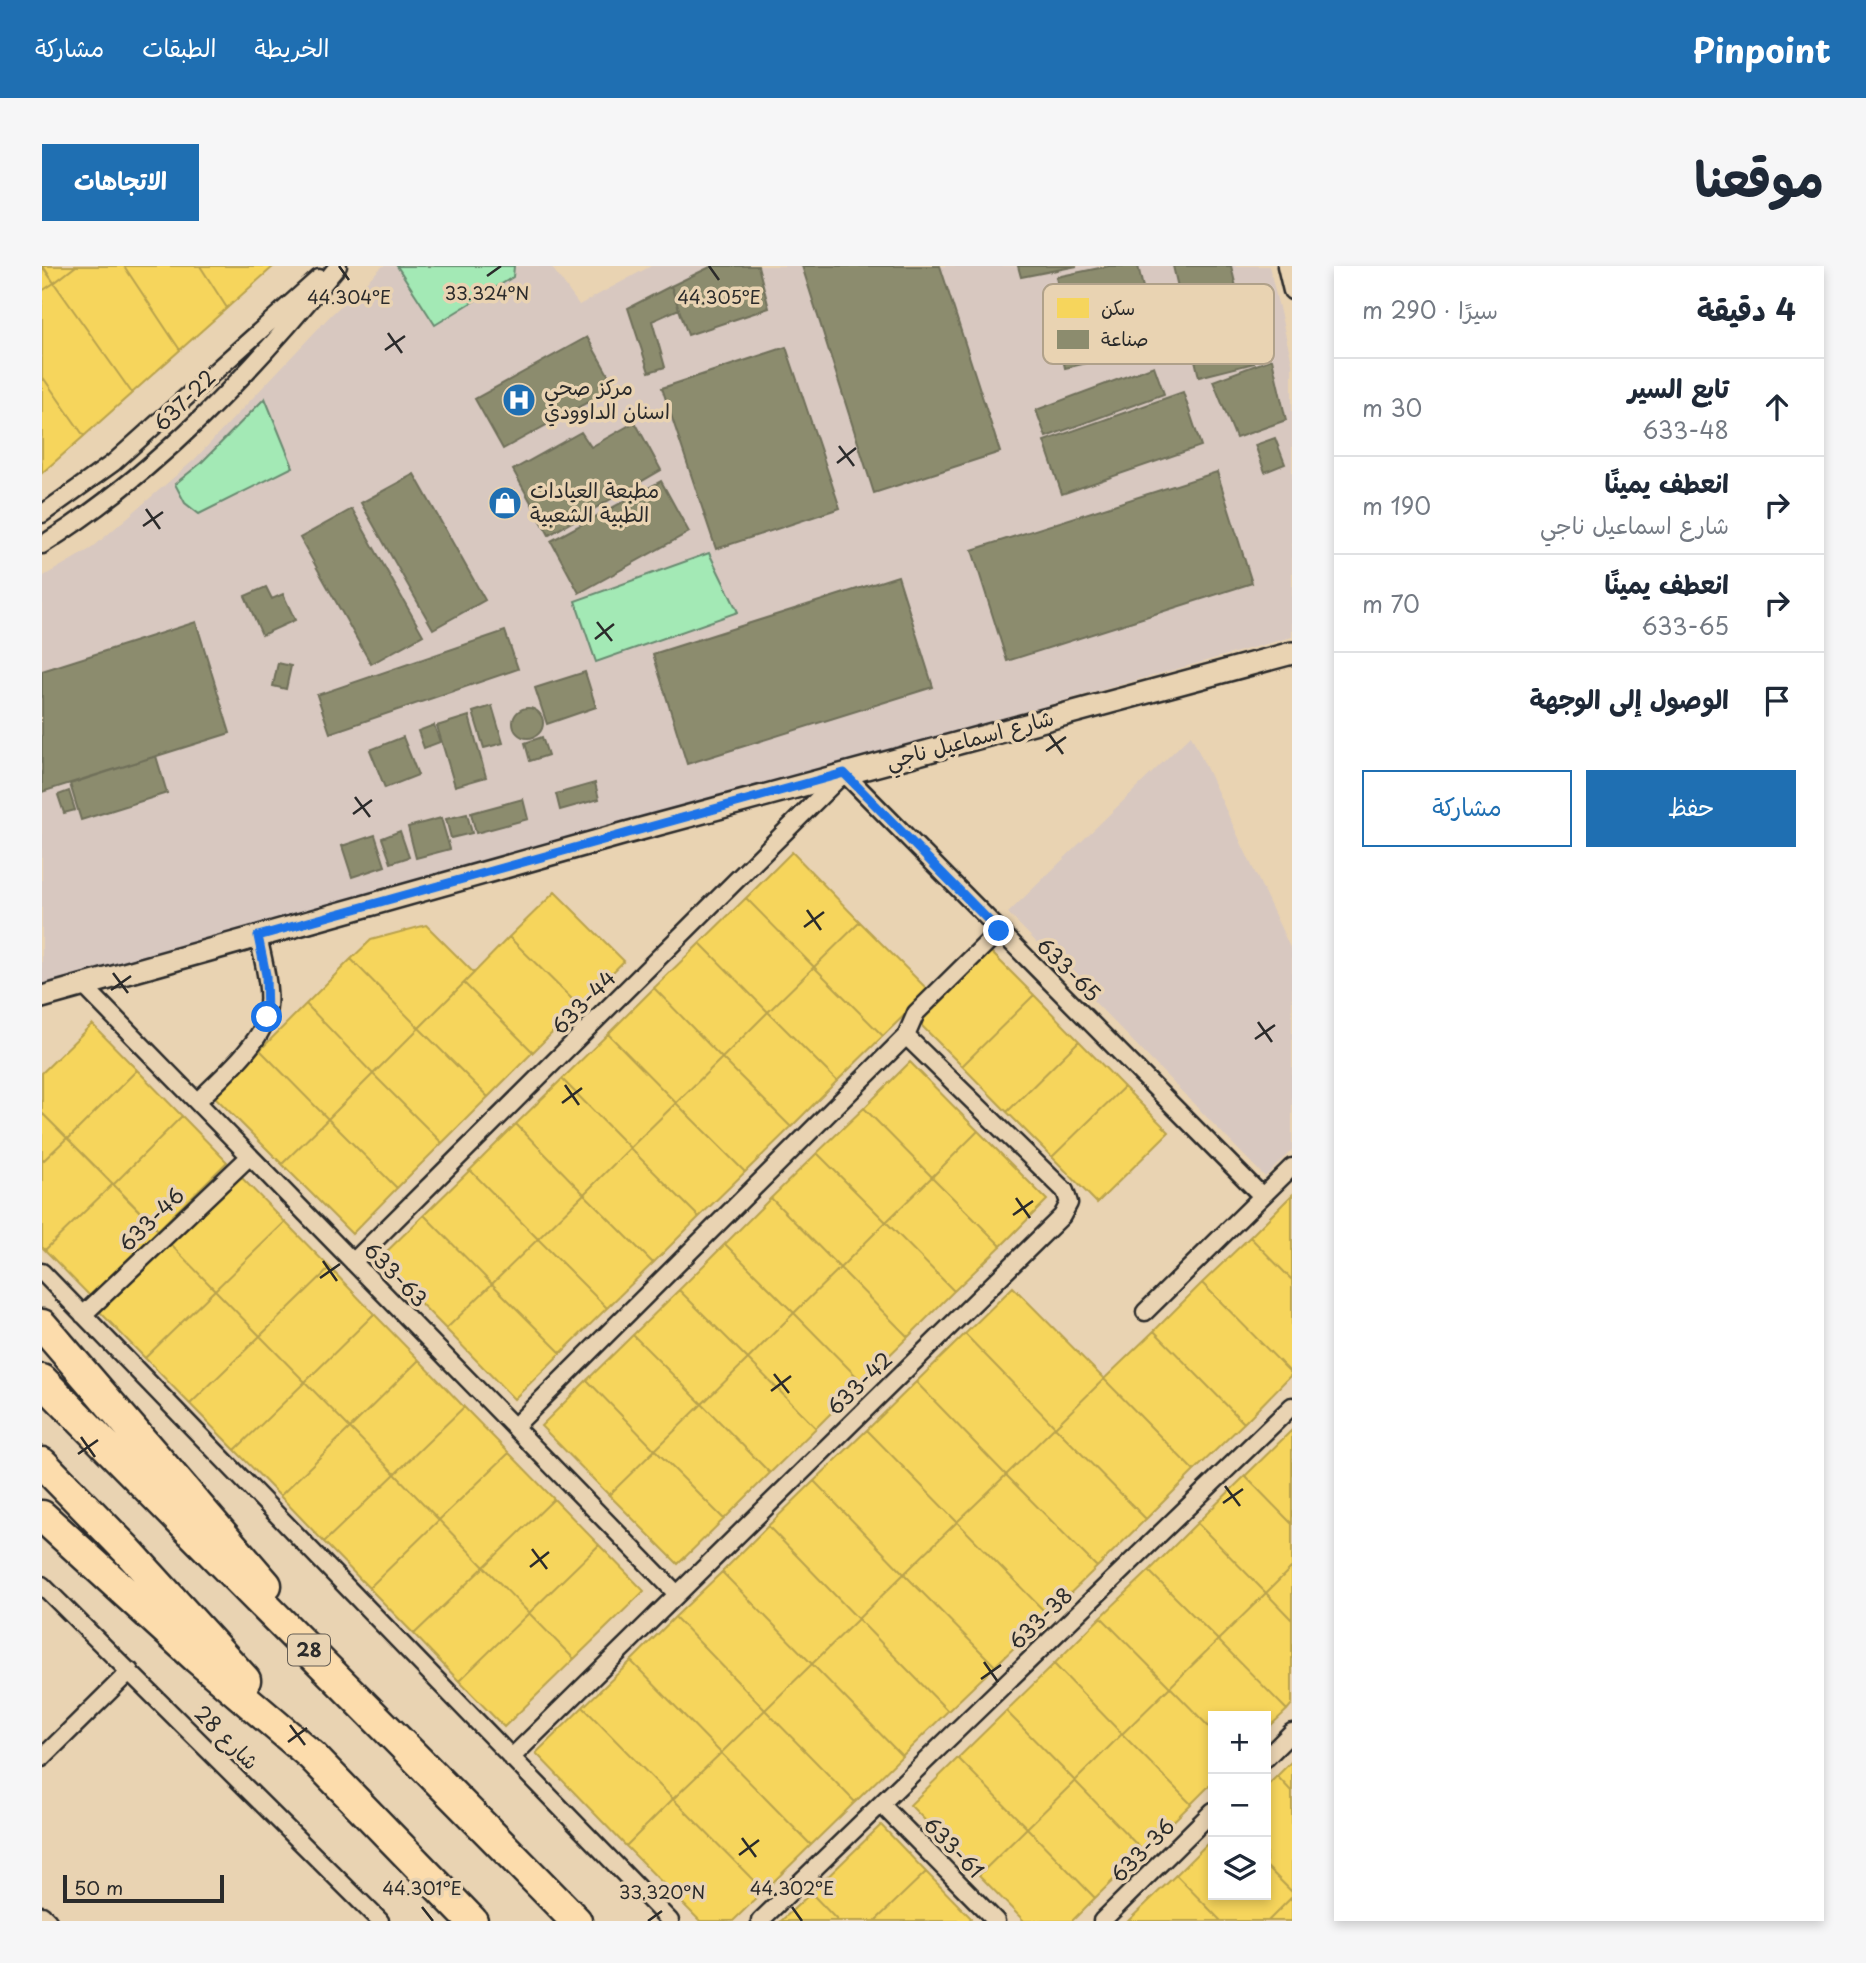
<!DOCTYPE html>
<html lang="ar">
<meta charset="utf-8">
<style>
:root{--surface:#fff;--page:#f6f6f7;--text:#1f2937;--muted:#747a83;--line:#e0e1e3;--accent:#1f6fb2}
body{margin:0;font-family:"Playpen Sans","Playpen Sans Arabic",sans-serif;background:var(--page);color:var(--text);direction:rtl}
.controls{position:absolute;right:21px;bottom:21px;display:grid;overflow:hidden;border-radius:0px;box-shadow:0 4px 10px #0003}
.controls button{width:63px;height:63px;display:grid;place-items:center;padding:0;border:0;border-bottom:2px solid var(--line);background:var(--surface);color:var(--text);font:35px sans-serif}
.scale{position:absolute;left:21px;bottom:18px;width:161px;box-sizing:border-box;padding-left:7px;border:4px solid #2b2b2b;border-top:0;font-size:19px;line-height:24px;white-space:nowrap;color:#2b2b2b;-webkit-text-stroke:5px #e9d3b2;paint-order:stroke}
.stop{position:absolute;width:21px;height:21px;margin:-16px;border:5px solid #1a73e8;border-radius:50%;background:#fff}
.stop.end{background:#1a73e8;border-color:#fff;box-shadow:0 2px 7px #0008}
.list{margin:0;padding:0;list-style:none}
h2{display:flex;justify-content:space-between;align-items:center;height:91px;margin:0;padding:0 28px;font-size:30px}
h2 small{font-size:23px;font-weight:400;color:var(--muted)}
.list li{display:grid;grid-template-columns:46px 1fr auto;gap:21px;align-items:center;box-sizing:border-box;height:98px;padding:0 28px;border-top:2px solid var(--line)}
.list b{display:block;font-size:26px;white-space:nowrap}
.list p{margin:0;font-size:23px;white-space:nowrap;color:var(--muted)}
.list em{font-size:23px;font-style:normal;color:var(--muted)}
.actions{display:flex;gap:14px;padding:21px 28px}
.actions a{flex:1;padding:16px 0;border:2px solid var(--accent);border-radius:0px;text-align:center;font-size:24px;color:var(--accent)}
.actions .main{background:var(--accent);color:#fff}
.icon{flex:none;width:38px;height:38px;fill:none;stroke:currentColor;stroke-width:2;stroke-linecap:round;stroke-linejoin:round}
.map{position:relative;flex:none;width:1250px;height:1655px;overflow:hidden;direction:ltr;border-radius:0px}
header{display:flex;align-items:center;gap:42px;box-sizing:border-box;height:98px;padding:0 35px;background:var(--accent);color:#fff}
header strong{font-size:33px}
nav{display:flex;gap:38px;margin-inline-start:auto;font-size:24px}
.intro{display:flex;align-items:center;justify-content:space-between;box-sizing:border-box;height:168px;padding:0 42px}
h1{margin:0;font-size:49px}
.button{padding:18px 32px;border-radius:0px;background:var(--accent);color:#fff;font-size:24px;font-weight:700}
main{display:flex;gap:42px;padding:0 42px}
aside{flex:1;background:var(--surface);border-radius:0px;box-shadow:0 4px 10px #0003}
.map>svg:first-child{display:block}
</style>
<header>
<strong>Pinpoint</strong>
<nav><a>الخريطة</a><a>الطبقات</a><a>مشاركة</a></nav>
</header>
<div class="intro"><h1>موقعنا</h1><a class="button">الاتجاهات</a></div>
<main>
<aside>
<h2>4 دقيقة<small>سيرًا · 290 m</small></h2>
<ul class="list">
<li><svg class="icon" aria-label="ahead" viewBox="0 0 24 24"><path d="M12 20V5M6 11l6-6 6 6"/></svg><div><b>تابع السير</b><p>633-48</p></div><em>30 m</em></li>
<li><svg class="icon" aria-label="right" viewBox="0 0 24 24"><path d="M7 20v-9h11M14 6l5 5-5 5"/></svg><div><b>انعطف يمينًا</b><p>شارع اسماعيل ناجي</p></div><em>190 m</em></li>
<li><svg class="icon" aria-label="right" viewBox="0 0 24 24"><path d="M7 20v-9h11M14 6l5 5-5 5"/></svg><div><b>انعطف يمينًا</b><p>633-65</p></div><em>70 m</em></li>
<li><svg class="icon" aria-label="arrive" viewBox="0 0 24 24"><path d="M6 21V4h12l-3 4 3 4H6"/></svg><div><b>الوصول إلى الوجهة</b></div></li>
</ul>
<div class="actions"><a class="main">حفظ</a><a>مشاركة</a></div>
</aside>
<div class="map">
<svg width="1250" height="1655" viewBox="0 0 1250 1655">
<rect width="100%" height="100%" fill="#e9d3b2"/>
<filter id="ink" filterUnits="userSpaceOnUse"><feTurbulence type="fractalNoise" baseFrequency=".0143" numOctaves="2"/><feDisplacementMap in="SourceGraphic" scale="14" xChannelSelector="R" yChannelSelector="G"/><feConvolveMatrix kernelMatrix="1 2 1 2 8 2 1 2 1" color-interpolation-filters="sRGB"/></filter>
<g filter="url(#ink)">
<path fill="#d8c8c0" d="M341,0H509L537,39L609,0H1227L1250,96V371L0,721V311L50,282L152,194L288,50Z
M1149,469L1250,686V884L1223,911L966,647Z"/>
<path fill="#a3e9b5" stroke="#678a70" stroke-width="2" d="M355,0H472L471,11L393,59Z
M223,132L251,201L157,248L143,237L133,218L159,197Z
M667,287L696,346L554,396L533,335Z"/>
<path fill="#f6d55c" stroke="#b9a24d" stroke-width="2" d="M0,0L12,17L0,25Z
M1,0H34L12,17Z
M34,0H82L138,84L90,127L12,17Z
M82,0H158L185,42L138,84Z
M158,0H232L185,42Z
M12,17L90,127L42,170L0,110V25Z
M0,110L42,170L0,207Z
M750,586L818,656L772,701L704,632Z
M513,626L582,695L537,740L467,671Z
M704,632L772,701L726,746L658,677Z
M818,656L887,725L841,770L772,701Z
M384,659L432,707L377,762L309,693L329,674Z
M467,671L537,740L491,786L422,717Z
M658,677L726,746L680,792L612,722Z
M947,684L992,729L920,800L875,755Z
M309,693L377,762L331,808L264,738Z
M772,701L841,770L795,815L726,746Z
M422,717L491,786L446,831L377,762Z
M612,722L680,792L634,837L566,768Z
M992,729L1037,775L965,846L920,800Z
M264,738L331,808L286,853L218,784Z
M726,746L795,815L749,861L680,792Z
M50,758L95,804L26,873L0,847V807Z
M377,762L446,831L400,877L331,808Z
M566,768L634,837L588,882L520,813Z
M1037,775L1082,821L1010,891L965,846Z
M218,784L286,853L240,898L172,830Z
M680,792L749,861L703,906L634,837Z
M868,796L936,865L890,911L822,842Z
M95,804L140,850L71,919L26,873Z
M331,808L400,877L355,922L286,853Z
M520,813L588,882L542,928L474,858Z
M1082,821L1127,866L1055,937L1010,891Z
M634,837L703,906L657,951L588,882Z
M822,842L890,911L844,956L775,887Z
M0,847L25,872L0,896Z
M140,850L185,896L116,964L71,919Z
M286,853L355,922L310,968L240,898Z
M474,858L542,928L496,973L428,904Z
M936,865L1005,934L959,980L890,911Z
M25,872L71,918L3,984L0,981V896Z
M588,882L657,951L611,997L542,928Z
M775,887L844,956L798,1002L729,932Z
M428,904L496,973L450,1018L382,949Z
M198,910L243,956L173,1024L128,978Z
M890,911L959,980L912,1025L844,956Z
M71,918L116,964L49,1031L3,984Z
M542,928L611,997L565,1042L496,973Z
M1250,929V1014L1208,971Z
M729,932L798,1002L752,1047L683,978Z
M382,949L450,1018L404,1063L336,994Z
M243,956L288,1002L218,1070L173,1024Z
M844,956L912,1025L866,1071L798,1002Z
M1208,971L1250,1014V1108L1160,1017Z
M496,973L565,1042L519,1087L450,1018Z
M128,978L173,1024L103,1092L58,1046Z
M683,978L752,1047L706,1093L637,1024Z
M288,1002L332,1048L263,1116L218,1070Z
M798,1002L866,1071L820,1116L752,1047Z
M1160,1017L1250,1108L1202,1157L1112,1065Z
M450,1018L519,1087L472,1133L404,1063Z
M971,1021L1062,1113L1013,1161L923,1068Z
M173,1024L218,1070L148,1138L103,1092Z
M637,1024L706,1093L660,1138L591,1069Z
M752,1047L820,1116L774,1162L706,1093Z
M332,1048L377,1094L308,1162L263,1116Z
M1112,1065L1202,1157L1152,1205L1062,1113Z
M923,1068L1013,1161L964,1209L874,1116Z
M591,1069L660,1138L613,1184L545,1114Z
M218,1070L263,1116L193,1184L148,1138Z
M706,1093L774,1162L728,1207L660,1138Z
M377,1094L422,1141L353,1208L308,1162Z
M1062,1113L1152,1205L1104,1253L1013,1161Z
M545,1114L613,1184L567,1229L499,1160Z
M263,1116L308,1162L238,1230L193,1184Z
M874,1116L964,1209L915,1256L825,1164Z
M660,1138L728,1207L682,1253L613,1184Z
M422,1141L467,1187L397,1254L353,1208Z
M1013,1161L1104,1253L1055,1301L964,1209Z
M308,1162L353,1208L282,1276L238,1230Z
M825,1164L915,1256L862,1308L772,1215Z
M1250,1164V1258L1203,1210Z
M613,1184L682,1253L636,1298L567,1229Z
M467,1187L512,1233L442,1301L397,1254Z
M353,1208L397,1254L327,1322L282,1276Z
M964,1209L1055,1301L1006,1349L915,1256Z
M1203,1210L1250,1258V1301L1224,1327L1155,1257Z
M772,1215L862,1308L816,1353L726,1260Z
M512,1233L557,1279L487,1347L442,1301Z
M397,1254L442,1301L372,1368L327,1322Z
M915,1256L1006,1349L953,1400L862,1308Z
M1155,1257L1224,1327L1176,1374L1107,1305Z
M726,1260L816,1353L770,1398L680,1306Z
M557,1279L602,1325L532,1393L487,1347Z
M442,1301L487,1347L417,1415L372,1368Z
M1250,1301V1354L1224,1327Z
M1107,1305L1176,1374L1128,1421L1059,1351Z
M680,1306L770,1398L723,1444L633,1351Z
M862,1308L953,1400L906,1445L816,1353Z
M1224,1327L1250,1354V1438L1245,1444L1176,1374Z
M487,1347L532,1393L462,1461L417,1415Z
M633,1351L723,1444L679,1487L589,1395Z
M1059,1351L1128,1421L1080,1468L1012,1398Z
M816,1353L906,1445L860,1490L770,1398Z
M1176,1374L1245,1444L1224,1464V1450H1171V1465L1128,1421Z
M589,1395L679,1487L631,1533L541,1441Z
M770,1398L860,1490L813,1536L723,1444Z
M1012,1398L1080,1468L1033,1515L964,1445Z
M1128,1421L1171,1465V1516L1149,1538L1080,1468Z
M541,1441L631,1533L584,1580L494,1487Z
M723,1444L813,1536L769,1579L679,1487Z
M964,1445L1033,1515L985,1562L916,1492Z
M1080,1468L1149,1538L1101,1585L1033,1515Z
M679,1487L769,1579L722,1625L631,1533Z
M916,1492L985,1562L937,1609L868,1539Z
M1250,1495V1526L1235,1510Z
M1235,1510L1250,1526V1626L1224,1600V1521Z
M1033,1515L1101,1585L1053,1632L985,1562Z
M631,1533L722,1625L691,1655H658L584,1580Z
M839,1559L884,1606L833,1655H796L769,1627Z
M985,1562L1053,1632L1030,1655H982L937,1609Z
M1171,1572V1629H1224V1600L1250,1626V1631L1226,1655H1179L1134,1609Z
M884,1606L929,1652L927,1655H833Z
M1134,1609L1179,1655H1086Z
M769,1627L796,1655H739Z
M1250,1631V1655H1226Z"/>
<path fill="#8c8c6e" stroke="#6f6f5a" stroke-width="2" d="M670,0H716L727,42L646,69L629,20Z
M760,0H898L958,186L832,227Z
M976,0H1035L979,11Z
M1067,0H1096L1102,26L1021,43L1014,11Z
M1131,0H1189L1212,97L1157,111Z
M629,20L637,43L610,55L623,101L607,106L586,42Z
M1119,61L1123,79L1023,102L1019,84Z
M545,71L573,121L461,183L433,133Z
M744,81L798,242L674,283L620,122Z
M1230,93L1244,154L1194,172L1171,115Z
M1112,100L1122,128L1004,171L994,144Z
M1141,126L1159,180L1020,228L1002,175Z
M593,156L619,204L507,269L471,204L539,166L549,181Z
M1233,172L1243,198L1223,206L1213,179Z
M1175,206L1210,317L965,395L930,284Z
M372,208L443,334L391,363L319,237Z
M619,215L647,266L537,327L509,275Z
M310,243L381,369L329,398L258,272Z
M856,310L891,421L645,498L611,388Z
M224,321L230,333L241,328L253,354L220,369L203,330Z
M154,356L188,467L0,526V405Z
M463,365L476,403L288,467L275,429Z
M236,397L249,400L244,423L231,420Z
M543,406L554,441L505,458L493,422Z
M450,440L461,477L442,482L431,446Z
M471 457a15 15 0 1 1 30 0a15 15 0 1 1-30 0Z
M427,450L444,511L413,520L395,460Z
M392,459L398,476L382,482L376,465Z
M361,471L376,509L343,522L328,484Z
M500,471L506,489L488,495L483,477Z
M114,490L125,527L39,554L28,518Z
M553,517L557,533L518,544L514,528Z
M27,525L33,544L22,547L16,529Z
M481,533L486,553L434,567L429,547Z
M425,548L430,567L409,572L404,553Z
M399,552L408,583L374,592L366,561Z
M358,565L367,591L349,597L340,572Z
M333,569L343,600L310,611L300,580Z"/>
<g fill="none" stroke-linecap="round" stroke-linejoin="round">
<defs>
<path id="minor" d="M1244,0L1250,25
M0,248L71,197L277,12
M0,279C115,207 211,105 296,0
M41,719L635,1328
M864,770L874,747L957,665
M155,836C175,815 217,780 224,752C231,727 221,694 216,670
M311,996L802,507L1220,930
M0,1006L628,1655
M1103,1046L1250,901
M41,1049L208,890
M0,1319L338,1655
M0,1492L88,1405
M469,1492L1020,950L1027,937L1023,925L864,770L472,1161
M1224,1492L1250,1466
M839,1538L954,1655
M0,1649L6,1655
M718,1655L1250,1140
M1060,1655L1171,1545"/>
<path id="tertiary" d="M0,731L584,567L1250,387"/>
<path id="motorway" d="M0,1059L224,1319
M0,1114C177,1296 357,1473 534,1655
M0,1197L84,1283L203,1414
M0,1250L155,1392L270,1490L430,1655"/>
</defs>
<use href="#minor" stroke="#2b2b2b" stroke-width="21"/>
<use href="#tertiary" stroke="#2b2b2b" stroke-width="26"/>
<use href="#motorway" stroke="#2b2b2b" stroke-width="35"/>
<use href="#minor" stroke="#e9d3b2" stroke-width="16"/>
<use href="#tertiary" stroke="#e9d3b2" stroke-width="21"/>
<use href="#motorway" stroke="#fcdcac" stroke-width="30"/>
</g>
</g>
<g fill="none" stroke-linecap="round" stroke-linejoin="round" filter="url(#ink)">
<path stroke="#1a73e8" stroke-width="9" d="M225,751L224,709L216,670L802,507L957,665"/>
</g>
<path fill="none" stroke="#2b2b2b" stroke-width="2.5" d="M297,0L307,14M667,0L677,14M445,10L459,0M346,67L360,87M343,84L363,70M797,180L812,200M795,197L814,182M104,243L118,263M101,260L121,246M555,356L570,375M553,373L572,358M1007,468L1021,488M1004,485L1024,471M313,531L328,551M311,548L330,534M765,644L779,664M762,661L782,646M71,707L86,727M69,724L89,710M1216,756L1230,776M1213,773L1233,759M523,819L537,839M520,837L540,822M974,932L988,952M971,949L991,935M281,995L295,1015M278,1012L298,998M732,1108L747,1127M729,1125L749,1110M39,1171L53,1191M36,1188L56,1174M1183,1220L1198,1240M1181,1237L1201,1223M490,1283L505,1303M488,1301L507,1286M942,1396L956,1416M939,1413L959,1399M248,1459L263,1479M246,1476L265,1462M700,1572L714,1591M697,1589L717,1574M380,1641L391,1655M750,1641L760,1655M606,1655L620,1645"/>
<defs>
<symbol id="hospital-disc" viewBox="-11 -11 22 22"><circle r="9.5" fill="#1f6fb2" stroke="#e9d3b2"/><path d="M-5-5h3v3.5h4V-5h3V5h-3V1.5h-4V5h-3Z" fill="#fff"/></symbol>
<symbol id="shop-disc" viewBox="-11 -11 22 22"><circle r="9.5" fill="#1f6fb2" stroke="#e9d3b2"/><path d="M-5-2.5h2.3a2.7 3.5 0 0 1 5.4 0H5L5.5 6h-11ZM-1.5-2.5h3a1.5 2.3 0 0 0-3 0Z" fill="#fff"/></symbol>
</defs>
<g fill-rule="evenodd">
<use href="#hospital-disc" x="458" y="115" width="38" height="38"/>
<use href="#shop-disc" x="444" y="218" width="38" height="38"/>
</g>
<g text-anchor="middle" stroke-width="7" stroke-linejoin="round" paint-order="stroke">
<rect fill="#e9d3b2" stroke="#645d54" stroke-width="2" x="246" y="1368.5" width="42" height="31" rx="5"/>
<g font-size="19" font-weight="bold" fill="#2b2b2b">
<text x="267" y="1391">28</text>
</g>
<g font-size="21" fill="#2b2b2b" stroke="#e9d3b2" text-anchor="start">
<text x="502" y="129">مركز صحي<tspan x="502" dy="24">اسنان الداوودي</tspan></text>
<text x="488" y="232">مطبعة العيادات<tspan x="488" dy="24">الطبية الشعبية</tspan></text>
</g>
<g font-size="21" fill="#2b2b2b" stroke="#e9d3b2">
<text transform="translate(143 135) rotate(-45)" y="7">637-22</text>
<text transform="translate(928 474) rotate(-15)" y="7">شارع اسماعيل ناجي</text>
<text transform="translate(1026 704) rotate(45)" y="7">633-65</text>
<text transform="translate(542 737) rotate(-45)" y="7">633-44</text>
<text transform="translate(110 954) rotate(-44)" y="7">633-46</text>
<text transform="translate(353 1009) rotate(46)" y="7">633-63</text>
<text transform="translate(818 1118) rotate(-44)" y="7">633-42</text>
<text transform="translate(999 1353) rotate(-44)" y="7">633-38</text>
<text transform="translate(184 1472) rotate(45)" y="7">شارع 28</text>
<text transform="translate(911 1582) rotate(46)" y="7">633-61</text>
<text transform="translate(1101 1585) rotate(-45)" y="7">633-36</text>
</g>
</g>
<rect x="1001" y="18" width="231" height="80" rx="10" fill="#e9d3b2" stroke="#b0a18a" stroke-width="2"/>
<rect x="1015" y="32" width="32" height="20" fill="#f6d55c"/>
<rect x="1015" y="64" width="32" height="19" fill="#8c8c6e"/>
<g font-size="19" fill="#2b2b2b">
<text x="1059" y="49">سكن</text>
<text x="1059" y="80">صناعة</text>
</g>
<g font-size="18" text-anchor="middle" fill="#2b2b2b" stroke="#e9d3b2" stroke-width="7" stroke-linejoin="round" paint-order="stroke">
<text x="445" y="34">33.324°N</text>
<text x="307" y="38">44.304°E</text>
<text x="677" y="38">44.305°E</text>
<text x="380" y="1629">44.301°E</text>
<text x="750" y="1629">44.302°E</text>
<text x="620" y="1633">33.320°N</text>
</g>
</svg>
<div class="controls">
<button>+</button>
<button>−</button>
<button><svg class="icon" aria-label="layers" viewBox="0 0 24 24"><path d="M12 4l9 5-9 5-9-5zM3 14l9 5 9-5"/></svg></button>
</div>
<div class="scale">50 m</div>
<div class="stop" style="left:225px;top:751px"></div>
<div class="stop end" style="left:957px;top:665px"></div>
</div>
</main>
